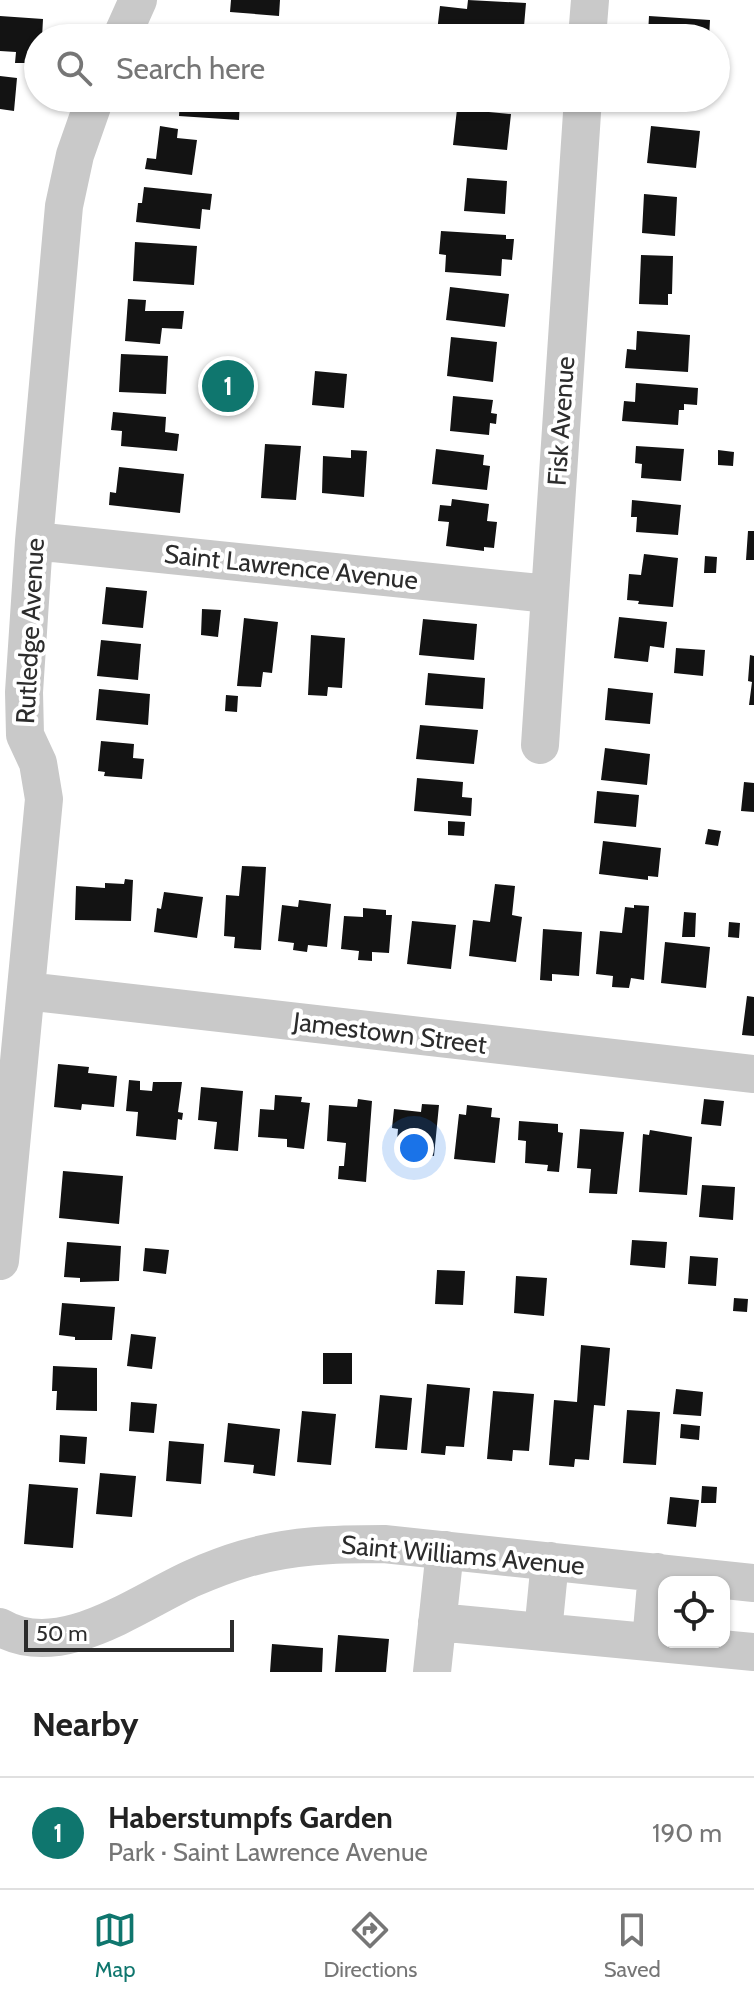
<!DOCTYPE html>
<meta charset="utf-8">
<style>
:root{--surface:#fff;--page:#f6f6f6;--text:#222;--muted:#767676;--line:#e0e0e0;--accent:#0f766e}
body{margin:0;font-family:Cabin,sans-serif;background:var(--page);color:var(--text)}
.controls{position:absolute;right:24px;bottom:24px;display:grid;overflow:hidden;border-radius:16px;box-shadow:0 2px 6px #0004}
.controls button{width:72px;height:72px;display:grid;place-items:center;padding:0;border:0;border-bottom:2px solid var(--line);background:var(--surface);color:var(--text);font:40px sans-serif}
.scale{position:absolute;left:24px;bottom:20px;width:210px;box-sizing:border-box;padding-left:8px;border:4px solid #2c2c2c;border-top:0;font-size:22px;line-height:28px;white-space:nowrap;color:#2c2c2c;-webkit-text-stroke:6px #fff;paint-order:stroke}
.you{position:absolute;left:414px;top:1148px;width:28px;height:28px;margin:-20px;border:6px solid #fff;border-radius:50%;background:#1a73e8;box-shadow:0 0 0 12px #1a73e833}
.badge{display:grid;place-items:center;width:52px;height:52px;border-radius:50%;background:var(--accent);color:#fff;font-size:26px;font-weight:700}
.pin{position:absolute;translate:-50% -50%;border:4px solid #fff;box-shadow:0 2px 8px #0006}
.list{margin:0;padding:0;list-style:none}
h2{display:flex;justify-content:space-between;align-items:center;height:104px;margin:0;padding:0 32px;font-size:34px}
h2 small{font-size:26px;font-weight:400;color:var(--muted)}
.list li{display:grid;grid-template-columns:52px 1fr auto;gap:24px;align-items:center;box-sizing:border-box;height:112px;padding:0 32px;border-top:2px solid var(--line)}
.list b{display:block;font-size:30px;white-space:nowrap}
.list p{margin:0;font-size:26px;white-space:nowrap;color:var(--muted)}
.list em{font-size:26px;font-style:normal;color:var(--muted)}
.icon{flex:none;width:44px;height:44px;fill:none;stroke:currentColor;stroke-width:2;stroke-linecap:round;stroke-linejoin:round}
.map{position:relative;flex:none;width:754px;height:1672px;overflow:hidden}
.search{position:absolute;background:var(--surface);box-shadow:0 2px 6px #0004;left:24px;right:24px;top:24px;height:88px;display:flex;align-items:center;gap:20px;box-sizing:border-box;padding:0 28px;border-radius:44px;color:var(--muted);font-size:30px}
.sheet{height:216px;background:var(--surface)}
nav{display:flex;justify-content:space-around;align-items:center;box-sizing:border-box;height:112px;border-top:2px solid var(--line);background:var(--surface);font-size:22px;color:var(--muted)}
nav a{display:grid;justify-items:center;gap:4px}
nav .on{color:var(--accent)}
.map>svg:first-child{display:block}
</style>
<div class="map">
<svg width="754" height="1672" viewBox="0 0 754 1672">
<rect width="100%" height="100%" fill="#fff"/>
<path fill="#131313" d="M231,0H280L279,16L230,12Z
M468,0L526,3L523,38L437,32L440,6L467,9Z
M0,16L43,19L42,38H38V63H15L16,52L0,51Z
M649,16L710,20L709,38H658V35L648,34Z
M207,29L242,32L241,38H206Z
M0,76L17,78L14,111L0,109Z
M180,98H240L239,120L179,116Z
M650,98H690L689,109L649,108Z
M457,109L511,114L507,150L453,145Z
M160,126L178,129L177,138L197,140L192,175L145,169L147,158L156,159Z
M651,126L700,131L696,168L647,163Z
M467,178L507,181L505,214L464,211Z
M144,187L212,194L210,210L202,209L200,229L136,222L138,203H142Z
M644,194L677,197L675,236L642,233Z
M441,231L506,235V239H514L512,260L502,259L501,276L445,272L446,255L439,254Z
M135,242L197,246L194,285L133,281Z
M641,255L673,256L672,294H668V305L639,304Z
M450,287L509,294L505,327L446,320Z
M128,299L146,300L145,311H184L182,329L162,328L160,344L125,341Z
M637,331L690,335L688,372L625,368L627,349L636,350Z
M451,337L497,342L493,382L447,376Z
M121,354L168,356L166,394L119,392Z
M315,371L347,374L344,408L312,405Z
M636,383L698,388L697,405L684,404V410H679L678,425L622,421L624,401L635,402Z
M453,396L493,400L491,413L497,414L496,424L490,423L489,435L450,431Z
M113,412L166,417L165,432L179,434L177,451L121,446L122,431L111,430Z
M265,444L301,446L296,500L261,498Z
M636,446L684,449L681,481L641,478L642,464L635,463Z
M436,449L484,455L483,465L490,466L487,490L432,484Z
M351,450L367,451L364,497L322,493L323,456L351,458Z
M718,450L734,452L733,466L718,465Z
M119,467L184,474L180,513L109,505L110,492L116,493Z
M452,499L489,504L487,521L497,522L494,548L484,547V551L446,546L449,522L438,521L440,505L451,506Z
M632,500L681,505L678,535L636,532L637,517H631Z
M748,531H754V560H746Z
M644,554L678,558L673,607L638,604L639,601L627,600L629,574L641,575Z
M705,556L717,557L716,573H704Z
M106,587L147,591L143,628L102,624Z
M202,609L221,610L218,637L201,635Z
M619,617L667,622L664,648L650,646L648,662L614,658Z
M244,618L278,622L272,673L263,672L261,687L237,686Z
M423,619L477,624L474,660L419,655Z
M311,635L345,638L342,688L328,687L327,696L308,695Z
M101,640L141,644L138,680L97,676Z
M676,648L705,650L703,676L674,673Z
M750,655L754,656V705H749L752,682L748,681Z
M428,673L485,678L483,709L425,705Z
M608,688L653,693L650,724L605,720Z
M99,689L150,694L148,725L96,720Z
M226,695L238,696L237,712L225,711Z
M420,725L478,730L474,764L416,759Z
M101,741L134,744L133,758L144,759L142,779L104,776L105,772L98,771Z
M605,748L650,754L647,785L601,780Z
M417,778L463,782L462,797L472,798L471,816L414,811Z
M744,782L754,783V812L741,811Z
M597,791L639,795L636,827L594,823Z
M448,821L465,822L464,836L448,835Z
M708,829L721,831L718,846L705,844Z
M603,841L661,848L658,877L648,876V880L599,874Z
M242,866L266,867L261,950L234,948L235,937L224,936L226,895L239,896Z
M125,879L133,880L131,921L75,920L76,886L105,888V883L124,884Z
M495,884L515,886L512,915L522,917L516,962L469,956L473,920L490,922Z
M164,892L203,897L197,938L154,932L157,908L161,909Z
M299,900L331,904L327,947L308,945L307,952L293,950L294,943L278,941L282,905L298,907Z
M634,905L649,906L644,980L631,978L629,988L612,987L613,976L596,974L600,931L622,933L625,907L634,908Z
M363,908L386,910V915H392L389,953L372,952V961L358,960L359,951L341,949L344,916L363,917Z
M684,912L696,913L695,937H682Z
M412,921L456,925L451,969L407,964Z
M729,922L740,923L739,938L728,937Z
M543,929L582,932L579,976L552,974V981L540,980Z
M665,942L710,947L706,988L661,983Z
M747,996L754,997V1036L742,1035Z
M58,1064L89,1067L88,1073L117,1076L114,1107L82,1104L81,1110L54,1107Z
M129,1080L140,1081V1090L152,1091L153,1082H182L178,1112L183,1113L182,1120L178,1119L176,1140L136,1136L138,1112L126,1111Z
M201,1087L243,1091L238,1151L214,1149L217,1122L198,1120Z
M275,1095L302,1097L301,1102L310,1103L304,1149L287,1147V1139L258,1137L260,1109L274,1110Z
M358,1099L372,1101L366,1182L338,1179L339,1166H344L346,1143L327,1141L329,1105L357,1107Z
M704,1099L724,1101L721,1126L701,1124Z
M422,1104L439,1105L434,1156L396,1153L398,1129L392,1128L394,1109L421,1112Z
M467,1105L492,1108L491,1117L500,1118L495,1163L454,1159L459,1114L466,1115Z
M519,1121L558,1124V1132L563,1133L559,1172L547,1171L548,1165L525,1163L526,1141L518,1140Z
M580,1129L624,1132L617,1194L589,1193L591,1169L577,1168Z
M650,1130L692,1137L687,1195L639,1192L643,1134L649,1135Z
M63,1171L123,1176L119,1224L59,1218Z
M702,1185L735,1187L733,1220L699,1217Z
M632,1240L667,1242L665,1268L630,1265Z
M67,1242L121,1246L119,1281L80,1282V1278L64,1277Z
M145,1248L169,1250L166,1274L143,1271Z
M690,1256L718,1258L716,1286L688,1284Z
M437,1270L465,1271L463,1305L435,1304Z
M516,1276L547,1278L544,1316L514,1313Z
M734,1298L748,1299L747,1312L733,1311Z
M62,1303L115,1307L112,1340H75V1337L59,1335Z
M131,1334L156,1337L152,1369L127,1366Z
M581,1345L610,1348L605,1406L594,1405L589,1460L575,1459L574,1467L549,1465L554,1400L577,1402Z
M323,1353H352V1384H323Z
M53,1366L97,1368V1411L56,1410L57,1391H52Z
M427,1384L470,1388L464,1447L446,1446L445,1455L421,1453Z
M676,1389L703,1392L701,1416L673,1414Z
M493,1391L534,1394L529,1451L513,1450L512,1461L487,1459Z
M380,1395L412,1398L407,1450L375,1448Z
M131,1402L157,1404L154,1433L129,1431Z
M627,1410L660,1412L656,1465L623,1463Z
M302,1411L336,1414L331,1465L297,1462Z
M228,1423L280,1429L275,1476L253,1473L254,1465L224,1462Z
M681,1424L700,1426L699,1440L680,1438Z
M60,1435L87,1437L85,1464L59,1462Z
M169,1441L204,1444L201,1484L166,1481Z
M100,1473L136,1476L132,1517L96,1514Z
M29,1484L78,1488L73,1548L24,1544Z
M702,1486L717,1487L716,1503H701Z
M670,1497L699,1500L696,1527L667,1524Z
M338,1635L389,1639L386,1672H335Z
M272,1644L323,1648L322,1672H270Z"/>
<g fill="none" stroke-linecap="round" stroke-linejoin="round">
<path stroke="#c9c9c9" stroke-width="38" d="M121,38L138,0
M587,38L590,0
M34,541L549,594
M540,745L583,98
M26,991L754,1074
M0,1261L44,799L38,763L25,735L24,692L34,541L64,206L75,155L95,98
M437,1622L754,1652
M0,1627C60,1663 139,1602 193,1578C209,1571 227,1564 244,1559C291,1545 336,1544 384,1544L754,1583
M543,1632L550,1561
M651,1642L657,1572
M432,1672L445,1550"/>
</g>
<g text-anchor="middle" stroke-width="8" stroke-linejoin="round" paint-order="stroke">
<g font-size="26" fill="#2c2c2c" stroke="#fff">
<text transform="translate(561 421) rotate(-86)" y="9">Fisk Avenue</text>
<text transform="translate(291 567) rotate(6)" y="9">Saint Lawrence Avenue</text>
<text transform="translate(30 631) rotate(-87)" y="9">Rutledge Avenue</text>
<text transform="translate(390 1033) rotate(7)" y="9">Jamestown Street</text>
<text transform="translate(463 1555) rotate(5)" y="9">Saint Williams Avenue</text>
</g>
</g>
</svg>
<div class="controls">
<button><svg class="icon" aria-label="locate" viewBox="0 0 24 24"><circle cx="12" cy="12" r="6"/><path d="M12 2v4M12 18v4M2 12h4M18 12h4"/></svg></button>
</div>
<div class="scale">50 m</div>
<div class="you"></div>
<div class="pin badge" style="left:228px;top:386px">1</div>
<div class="search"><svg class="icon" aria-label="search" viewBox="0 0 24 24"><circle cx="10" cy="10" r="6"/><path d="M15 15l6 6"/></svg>Search here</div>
</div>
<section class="sheet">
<h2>Nearby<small></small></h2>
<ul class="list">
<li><span class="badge">1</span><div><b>Haberstumpfs Garden</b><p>Park · Saint Lawrence Avenue</p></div><em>190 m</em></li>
</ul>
</section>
<nav>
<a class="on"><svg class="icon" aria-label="map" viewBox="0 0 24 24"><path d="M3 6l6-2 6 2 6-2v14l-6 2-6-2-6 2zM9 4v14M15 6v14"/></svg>Map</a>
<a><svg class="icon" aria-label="directions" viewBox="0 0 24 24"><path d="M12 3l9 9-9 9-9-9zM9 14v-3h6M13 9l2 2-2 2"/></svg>Directions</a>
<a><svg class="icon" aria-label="saved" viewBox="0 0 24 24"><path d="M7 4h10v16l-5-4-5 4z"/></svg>Saved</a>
</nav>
